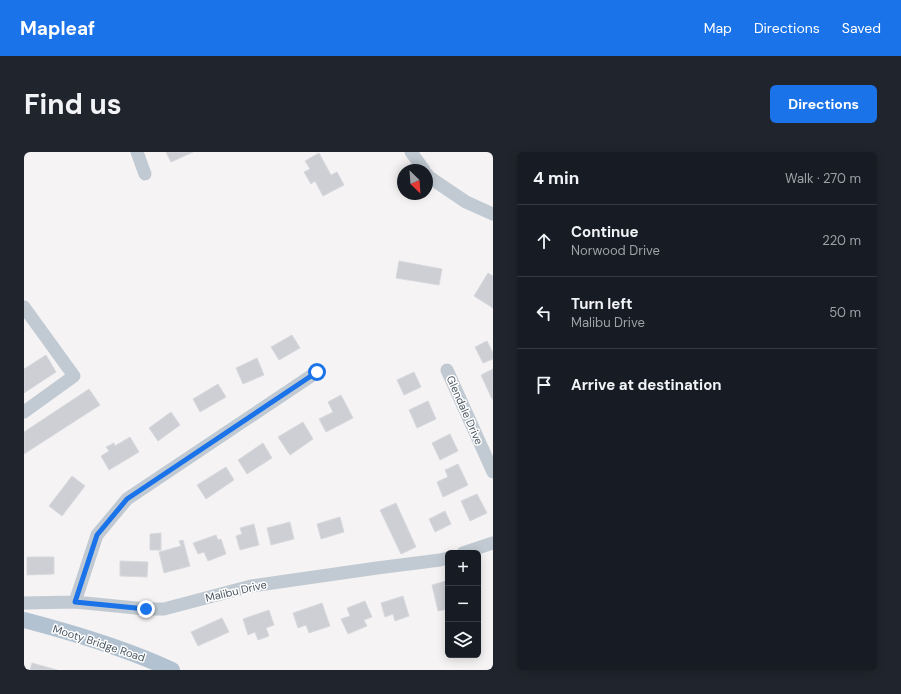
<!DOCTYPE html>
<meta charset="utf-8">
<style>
:root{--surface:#171b24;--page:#20242c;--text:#f1f3f6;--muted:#9ea1a6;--line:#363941;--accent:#1a73e8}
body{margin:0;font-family:"DM Sans",sans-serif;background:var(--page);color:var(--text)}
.controls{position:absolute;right:12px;bottom:12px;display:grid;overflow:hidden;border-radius:6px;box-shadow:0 2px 10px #0003}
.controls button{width:36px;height:36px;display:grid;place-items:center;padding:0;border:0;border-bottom:1px solid var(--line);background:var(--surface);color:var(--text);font:20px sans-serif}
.compass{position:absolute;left:373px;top:12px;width:36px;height:36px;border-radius:50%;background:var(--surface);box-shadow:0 2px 10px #0003;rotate:155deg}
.stop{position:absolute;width:12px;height:12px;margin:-9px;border:3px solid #1a73e8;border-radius:50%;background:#fff}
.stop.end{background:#1a73e8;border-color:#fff;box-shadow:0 1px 4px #0008}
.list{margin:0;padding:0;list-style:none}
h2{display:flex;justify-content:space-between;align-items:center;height:52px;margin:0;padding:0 16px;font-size:17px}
h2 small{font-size:13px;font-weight:400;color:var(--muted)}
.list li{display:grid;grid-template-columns:26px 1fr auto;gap:12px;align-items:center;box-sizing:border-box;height:72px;padding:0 16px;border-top:1px solid var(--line)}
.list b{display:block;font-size:15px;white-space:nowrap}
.list p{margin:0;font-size:13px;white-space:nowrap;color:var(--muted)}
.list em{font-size:13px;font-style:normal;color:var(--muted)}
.icon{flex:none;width:22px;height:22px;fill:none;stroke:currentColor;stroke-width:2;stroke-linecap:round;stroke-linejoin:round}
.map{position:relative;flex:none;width:469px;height:518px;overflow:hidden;border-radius:6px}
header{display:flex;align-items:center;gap:24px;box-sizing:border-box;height:56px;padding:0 20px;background:var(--accent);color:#fff}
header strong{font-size:19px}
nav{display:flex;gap:22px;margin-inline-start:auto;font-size:14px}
.intro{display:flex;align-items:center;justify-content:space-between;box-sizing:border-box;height:96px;padding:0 24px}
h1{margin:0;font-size:28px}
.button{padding:10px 18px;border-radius:6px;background:var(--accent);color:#fff;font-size:14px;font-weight:700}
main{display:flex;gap:24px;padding:0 24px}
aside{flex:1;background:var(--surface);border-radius:6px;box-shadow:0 2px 10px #0003}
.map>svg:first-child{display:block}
</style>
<header>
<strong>Mapleaf</strong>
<nav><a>Map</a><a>Directions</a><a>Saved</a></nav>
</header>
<div class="intro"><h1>Find us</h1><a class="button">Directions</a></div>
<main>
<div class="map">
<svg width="469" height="518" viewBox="0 0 469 518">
<rect width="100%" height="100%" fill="#f5f3f3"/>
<path fill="#cdcfd5" stroke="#d7d9de" d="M142,0H169L147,10Z
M295,1L307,23L313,20L320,33L299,44L291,29L287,32L280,20L286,17L281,9Z
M375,109L418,117L415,133L372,126Z
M464,121L469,124V156L450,144Z
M268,183L276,196L255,208L247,195Z
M463,189L469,201V207L459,211L451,195Z
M22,203L32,220L0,241V217Z
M233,206L240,223L219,232L212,216Z
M469,217V247H468L457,223Z
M390,220L397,235L380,243L373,228Z
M194,232L202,245L176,260L169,247Z
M65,237L76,253L0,302V280Z
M317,243L329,266L302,280L295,267L309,260L304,250Z
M404,249L412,267L393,276L385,258Z
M147,260L156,273L134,289L125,276Z
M279,270L289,287L266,303L254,285Z
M426,282L434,299L416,308L408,291Z
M106,285L115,300L85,318L77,304L85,299L82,295L90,291L91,294Z
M239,291L248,306L223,322L214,308Z
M434,312L444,333L419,345L413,330L424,325L421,318Z
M202,315L210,328L182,347L173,333Z
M48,324L61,334L38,364L25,354Z
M453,342L463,361L446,369L437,349Z
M372,351L392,395L377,402L356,358Z
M421,359L427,372L411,380L405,367Z
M316,365L320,380L297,387L293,372Z
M266,370L270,387L247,393L243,376Z
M230,372L235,393L216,398L212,384L218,382L216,376Z
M137,381V398H126V382Z
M192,383L194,388L197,387L202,402L184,409L180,400L174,402L169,391Z
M159,388L166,414L140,421L135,400L157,394L155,389Z
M3,405H30V422L3,423Z
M96,409L124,410L123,425L96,424Z
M422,429L424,435V457L414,459L408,433Z
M379,444L385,464L371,469L369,462L361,465L357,451Z
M341,449L348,465L340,468L343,474L324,482L317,467L326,464L323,456Z
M298,451L306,474L285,481L282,473L274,476L269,461Z
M245,458L250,473L242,476L245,484L234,488L231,480L224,483L219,467Z
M198,466L205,480L174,494L167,480Z
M8,511L33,518H6Z"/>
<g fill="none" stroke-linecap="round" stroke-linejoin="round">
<path stroke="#c1cad2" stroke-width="13" d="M113,0L121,22
M387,0L400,18
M403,22L405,25L442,50L469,62
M0,155L50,224L0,260
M423,218L469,320
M439,401L469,391
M51,450L73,383L103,347L293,220
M0,451L51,450L122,457H140L227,434L353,416L416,408L424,406"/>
<path stroke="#b3c2d1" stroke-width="16" d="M0,468C50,481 101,496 148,518"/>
</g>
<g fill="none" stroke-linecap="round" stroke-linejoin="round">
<path stroke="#1a73e8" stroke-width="5" d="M122,457L51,450L73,383L103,347L293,220"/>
</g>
<g text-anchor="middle" stroke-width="3" stroke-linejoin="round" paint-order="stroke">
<g font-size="11" fill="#4a5661" stroke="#fff">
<text transform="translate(441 258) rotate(66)" y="4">Glendale Drive</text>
<text transform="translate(212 439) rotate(-13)" y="4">Malibu Drive</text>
<text transform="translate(75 491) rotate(18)" y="4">Mooty Bridge Road</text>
</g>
</g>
</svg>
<div class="controls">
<button>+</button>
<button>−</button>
<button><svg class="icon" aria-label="layers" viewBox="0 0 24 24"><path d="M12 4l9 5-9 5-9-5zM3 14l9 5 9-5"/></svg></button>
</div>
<svg class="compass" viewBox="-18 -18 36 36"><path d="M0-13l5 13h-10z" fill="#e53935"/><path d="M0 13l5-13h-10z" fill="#9ea1a6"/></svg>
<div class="stop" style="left:293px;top:220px"></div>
<div class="stop end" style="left:122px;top:457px"></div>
</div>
<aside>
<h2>4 min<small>Walk · 270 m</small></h2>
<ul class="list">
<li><svg class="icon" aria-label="ahead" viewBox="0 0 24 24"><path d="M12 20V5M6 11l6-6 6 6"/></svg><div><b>Continue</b><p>Norwood Drive</p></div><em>220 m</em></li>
<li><svg class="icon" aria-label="left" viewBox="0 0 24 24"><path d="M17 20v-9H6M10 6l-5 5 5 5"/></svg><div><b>Turn left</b><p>Malibu Drive</p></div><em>50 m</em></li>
<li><svg class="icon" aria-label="arrive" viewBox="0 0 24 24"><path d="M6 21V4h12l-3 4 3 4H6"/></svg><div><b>Arrive at destination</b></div></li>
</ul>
</aside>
</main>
